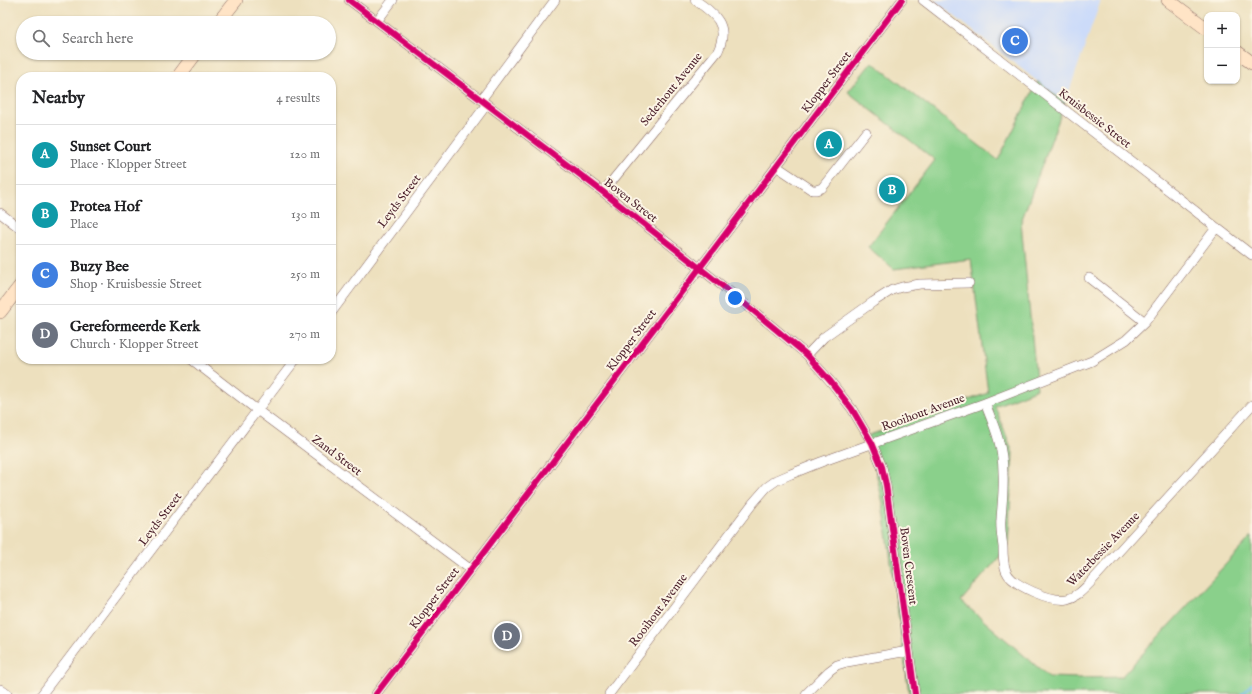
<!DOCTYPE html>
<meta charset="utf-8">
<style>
:root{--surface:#fff;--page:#f2f2f2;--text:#202124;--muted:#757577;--line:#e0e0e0;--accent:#111827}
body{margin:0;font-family:"IM FELL English",serif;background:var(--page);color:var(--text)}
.controls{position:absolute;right:12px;top:12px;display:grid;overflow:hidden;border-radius:8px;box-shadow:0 1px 3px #0004}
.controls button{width:36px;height:36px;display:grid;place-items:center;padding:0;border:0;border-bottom:1px solid var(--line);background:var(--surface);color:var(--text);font:20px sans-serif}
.you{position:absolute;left:735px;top:298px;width:14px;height:14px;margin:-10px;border:3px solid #fff;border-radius:50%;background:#1a73e8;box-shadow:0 0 0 6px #1a73e833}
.badge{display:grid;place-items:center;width:26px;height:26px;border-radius:50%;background:var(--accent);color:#fff;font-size:13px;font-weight:700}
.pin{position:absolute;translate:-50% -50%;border:2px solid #fff;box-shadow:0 1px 4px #0006}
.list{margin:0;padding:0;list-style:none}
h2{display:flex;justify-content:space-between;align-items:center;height:52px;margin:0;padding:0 16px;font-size:17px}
h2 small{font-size:13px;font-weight:400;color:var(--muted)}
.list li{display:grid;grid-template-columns:26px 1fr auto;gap:12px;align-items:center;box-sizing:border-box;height:60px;padding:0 16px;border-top:1px solid var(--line)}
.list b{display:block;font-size:15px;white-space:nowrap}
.list p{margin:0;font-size:13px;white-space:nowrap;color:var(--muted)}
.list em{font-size:13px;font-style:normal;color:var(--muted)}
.icon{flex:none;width:22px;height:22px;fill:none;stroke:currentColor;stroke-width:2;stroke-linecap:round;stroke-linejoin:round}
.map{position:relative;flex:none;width:1252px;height:694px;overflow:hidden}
.search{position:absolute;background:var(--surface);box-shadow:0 1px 3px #0004;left:16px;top:16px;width:320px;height:44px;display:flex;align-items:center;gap:10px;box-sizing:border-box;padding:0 14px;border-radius:22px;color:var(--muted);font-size:15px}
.panel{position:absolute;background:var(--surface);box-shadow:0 1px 3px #0004;left:16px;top:72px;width:320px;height:292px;border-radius:16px}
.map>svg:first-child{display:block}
</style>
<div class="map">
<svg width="1252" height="694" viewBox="0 0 1252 694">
<rect width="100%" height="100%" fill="#fcf5e5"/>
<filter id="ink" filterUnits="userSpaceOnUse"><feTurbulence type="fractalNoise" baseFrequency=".025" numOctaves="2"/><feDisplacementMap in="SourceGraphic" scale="8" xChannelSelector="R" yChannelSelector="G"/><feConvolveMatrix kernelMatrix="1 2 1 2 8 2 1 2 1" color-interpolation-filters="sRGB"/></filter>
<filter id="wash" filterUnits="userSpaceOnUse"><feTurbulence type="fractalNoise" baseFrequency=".012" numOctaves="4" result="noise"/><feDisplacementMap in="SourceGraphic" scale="16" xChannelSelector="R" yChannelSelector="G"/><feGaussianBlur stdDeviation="0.9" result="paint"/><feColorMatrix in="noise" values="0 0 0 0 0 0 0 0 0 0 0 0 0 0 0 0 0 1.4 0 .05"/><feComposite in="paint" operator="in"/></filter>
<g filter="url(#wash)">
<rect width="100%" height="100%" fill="#ede0be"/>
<path fill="#ccdbf9" d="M934,0H1101L1065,103Z"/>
<path fill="#8ad08b" stroke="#6a785b" d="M872,62L998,160L1038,81L1065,103L1021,222L1037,389L995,406L1013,453L1008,547L961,601L1049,677L1079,678L1121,677L1252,536V694H909L883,503L875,468L864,437L988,393L971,259L894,269L868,247L935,160L848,92Z"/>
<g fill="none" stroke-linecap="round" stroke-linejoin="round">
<path stroke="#6cb9e6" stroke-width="3" d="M1242,694L1252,684"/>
</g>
</g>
<g filter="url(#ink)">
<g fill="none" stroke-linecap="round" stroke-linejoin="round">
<defs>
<path id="street" d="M349,0L603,192L739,299L807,355L831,382L852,409L872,443L882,467L886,485L915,694
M923,0L1252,255
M377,21L393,0
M481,100L555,0
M776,166L812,190H816L822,188L866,132
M603,192L718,51C730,25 715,14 695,0
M0,213L21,229
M1089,278L1145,322
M331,313L487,104
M807,355L824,337L873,302L892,290L902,287L920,284L969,283
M191,359L257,410L470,569
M985,403C995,428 1003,446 1003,473C1004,489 1002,504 1001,519C1000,528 1002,538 1003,547C1003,555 1003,563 1006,571C1012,586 1052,602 1067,599C1077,597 1083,590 1090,583L1252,405
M0,689L7,694
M42,694L296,359
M376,694C483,551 592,411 699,269C767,179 834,89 902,0
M609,694L753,503L767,487L777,480L791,474L821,462L985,403L1092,361L1126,340L1145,322L1216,228
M806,694L829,671L837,665L847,662L908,651"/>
<path id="secondary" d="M1168,0L1207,29
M218,23L236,0
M1237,52L1252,63
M178,77L196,53
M0,312L21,285"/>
</defs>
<use href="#street" stroke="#83635e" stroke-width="10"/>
<use href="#secondary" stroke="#83635e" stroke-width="14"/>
<use href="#street" stroke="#fff" stroke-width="9"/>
<use href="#secondary" stroke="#ffe4c6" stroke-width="13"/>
<defs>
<path id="cycleway" d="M349,0L603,192L739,299L807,355L831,382L852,409L872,443L882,467L886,485L915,694
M376,694C483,551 592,411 699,269C767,179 834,89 902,0"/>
</defs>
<use href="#cycleway" stroke="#fcf5e5" stroke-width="8"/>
<use href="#cycleway" stroke="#d6006c" stroke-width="6"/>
</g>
</g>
<g text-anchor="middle" stroke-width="4" stroke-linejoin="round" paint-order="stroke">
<g font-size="12" fill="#4a1f2b" stroke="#fcf5e5">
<text transform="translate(826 82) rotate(-53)" y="4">Klopper Street</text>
<text transform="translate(671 89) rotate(-51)" y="4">Sederhout Avenue</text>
<text transform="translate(1095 118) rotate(38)" y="4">Kruisbessie Street</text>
<text transform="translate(631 200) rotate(38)" y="4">Boven Street</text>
<text transform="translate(399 201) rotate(-53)" y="4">Leyds Street</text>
<text transform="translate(631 340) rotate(-53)" y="4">Klopper Street</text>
<text transform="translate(923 412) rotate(-20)" y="4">Rooihout Avenue</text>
<text transform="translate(337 455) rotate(37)" y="4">Zand Street</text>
<text transform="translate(160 519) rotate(-53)" y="4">Leyds Street</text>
<text transform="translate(1103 549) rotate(-46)" y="4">Waterbessie Avenue</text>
<text transform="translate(909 566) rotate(83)" y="4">Boven Crescent</text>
<text transform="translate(434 598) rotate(-53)" y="4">Klopper Street</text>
<text transform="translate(658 610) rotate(-53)" y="4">Rooihout Avenue</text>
</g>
</g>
</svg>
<div class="controls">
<button>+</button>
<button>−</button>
</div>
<div class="you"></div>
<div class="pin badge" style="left:829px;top:144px;background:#0f9aa8">A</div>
<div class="pin badge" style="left:892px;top:190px;background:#0f9aa8">B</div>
<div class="pin badge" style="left:1015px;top:41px;background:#3f7fe0">C</div>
<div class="pin badge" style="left:507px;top:636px;background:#6b7280">D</div>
<div class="search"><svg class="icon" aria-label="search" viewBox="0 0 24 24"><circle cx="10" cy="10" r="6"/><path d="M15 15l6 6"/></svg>Search here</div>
<section class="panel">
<h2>Nearby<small>4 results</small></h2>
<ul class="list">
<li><span class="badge" style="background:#0f9aa8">A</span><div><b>Sunset Court</b><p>Place · Klopper Street</p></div><em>120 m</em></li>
<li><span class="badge" style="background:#0f9aa8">B</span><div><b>Protea Hof</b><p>Place</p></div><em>130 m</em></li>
<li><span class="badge" style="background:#3f7fe0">C</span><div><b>Buzy Bee</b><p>Shop · Kruisbessie Street</p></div><em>250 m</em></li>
<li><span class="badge" style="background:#6b7280">D</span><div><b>Gereformeerde Kerk</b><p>Church · Klopper Street</p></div><em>270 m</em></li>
</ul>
</section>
</div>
